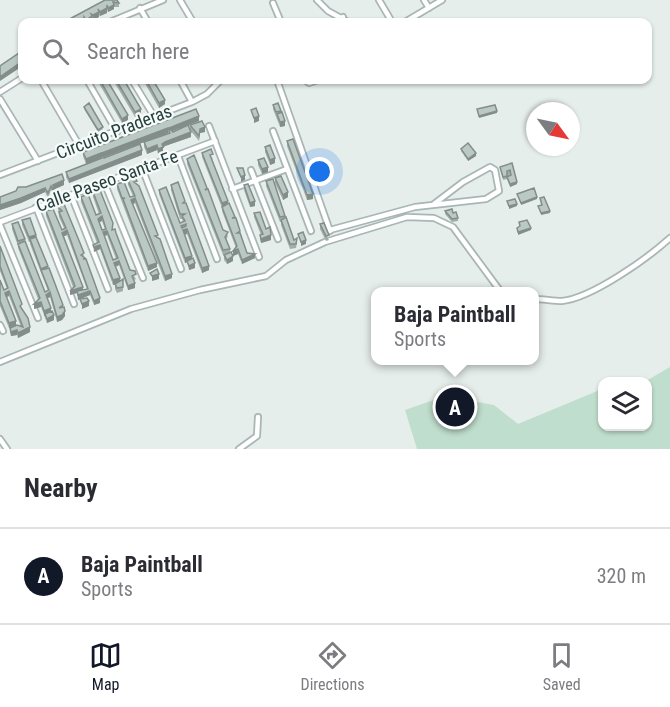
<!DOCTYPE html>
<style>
:root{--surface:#fff;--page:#f2f2f3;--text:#2b2b33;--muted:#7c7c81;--line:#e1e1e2;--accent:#111827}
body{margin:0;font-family:"Roboto Condensed",sans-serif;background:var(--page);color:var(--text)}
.controls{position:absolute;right:18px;bottom:18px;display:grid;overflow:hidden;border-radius:12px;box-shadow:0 2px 4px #0004}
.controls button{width:54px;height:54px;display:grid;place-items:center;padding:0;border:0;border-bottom:2px solid var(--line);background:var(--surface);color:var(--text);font:30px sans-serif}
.compass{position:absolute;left:526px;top:102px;width:54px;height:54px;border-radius:50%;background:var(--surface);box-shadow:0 2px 4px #0004;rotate:123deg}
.you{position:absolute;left:320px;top:172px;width:21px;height:21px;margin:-15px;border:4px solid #fff;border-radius:50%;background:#1a73e8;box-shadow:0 0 0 9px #1a73e833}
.badge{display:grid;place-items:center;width:39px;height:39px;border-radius:50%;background:var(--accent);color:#fff;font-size:20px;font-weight:700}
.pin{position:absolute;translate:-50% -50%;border:3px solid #fff;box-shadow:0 2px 6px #0006}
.popup{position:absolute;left:371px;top:287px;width:168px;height:78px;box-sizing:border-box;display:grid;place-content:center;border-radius:12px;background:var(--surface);filter:drop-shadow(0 2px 4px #0005);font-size:20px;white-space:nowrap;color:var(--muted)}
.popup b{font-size:22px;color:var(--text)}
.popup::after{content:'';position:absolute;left:50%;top:100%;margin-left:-12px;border:12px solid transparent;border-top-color:var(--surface)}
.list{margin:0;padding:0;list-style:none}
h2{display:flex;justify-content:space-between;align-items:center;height:78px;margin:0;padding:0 24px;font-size:26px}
h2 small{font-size:20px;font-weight:400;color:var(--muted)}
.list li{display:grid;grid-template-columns:39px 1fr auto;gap:18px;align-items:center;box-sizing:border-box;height:96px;padding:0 24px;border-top:2px solid var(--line)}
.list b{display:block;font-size:22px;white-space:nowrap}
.list p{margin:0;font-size:20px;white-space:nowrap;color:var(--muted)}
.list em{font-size:20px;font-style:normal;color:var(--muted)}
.icon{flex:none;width:33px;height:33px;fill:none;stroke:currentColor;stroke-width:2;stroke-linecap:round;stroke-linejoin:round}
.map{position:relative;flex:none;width:670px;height:449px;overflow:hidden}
.search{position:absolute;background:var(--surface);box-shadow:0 2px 4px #0004;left:18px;right:18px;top:18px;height:66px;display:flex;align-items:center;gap:15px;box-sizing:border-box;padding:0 21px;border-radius:12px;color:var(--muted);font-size:22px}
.sheet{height:174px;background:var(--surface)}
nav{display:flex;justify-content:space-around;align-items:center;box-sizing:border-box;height:84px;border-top:2px solid var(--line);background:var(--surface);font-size:16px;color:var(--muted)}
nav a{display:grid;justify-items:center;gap:3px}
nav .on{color:var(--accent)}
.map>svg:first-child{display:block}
</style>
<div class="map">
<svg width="670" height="449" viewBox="0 0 670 449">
<rect width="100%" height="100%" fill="#e6eeec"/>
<path fill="#c0decd" d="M670,367V449H417L405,410L445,396L494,405L518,424L602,389V426H648L646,381Z"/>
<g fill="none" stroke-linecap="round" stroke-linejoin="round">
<defs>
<path id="minor" d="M180,0L193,22
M317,0L328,11L348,22
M379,0L392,22
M424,0L429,8
M273,3L281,22
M140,8L148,22
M110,22L163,0
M333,22L343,17
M405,22L442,0
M41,80L79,145
M87,80L117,132
M132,80L155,118
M180,80L192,102
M277,80L330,231
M305,80L309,83L318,80
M0,92L22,78
M0,99L38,161
M209,126L259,257
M273,131L311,231
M178,156L217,259
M142,168L181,269
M251,170L278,239
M0,175L192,102L207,94L221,80
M104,182L143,278
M232,189L287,169
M71,195L108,289
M36,207L74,304
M0,225L38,318
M330,230L415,207L486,199L499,191L495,170L490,167L463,182L434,204
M534,299C543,299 553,301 562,301C592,298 648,258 670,238
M0,325L3,331
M0,362L131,309L200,290L266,276L286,260L325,242L407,217L434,218L453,227L501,292
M0,439L7,449
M239,449L257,436L258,417"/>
<path id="tertiary" d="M0,222L215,141"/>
</defs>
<use href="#minor" stroke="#a8b6b4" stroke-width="8"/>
<use href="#tertiary" stroke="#a8b6b4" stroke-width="8"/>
<use href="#minor" stroke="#fff" stroke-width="4.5"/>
<use href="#tertiary" stroke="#fff" stroke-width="5"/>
</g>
<path fill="#a1ada9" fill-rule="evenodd" d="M105,0L119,3V7H114V9L108,12L107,10V13L100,16L99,15V17L93,20L92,19V21L89,22H64Z
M97,80H107L128,120L122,123Z
M113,80H124L141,114L135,117Z
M143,80H153L165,104L159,108Z
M273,105L281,113L285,126L280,127L273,109Z
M84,107L103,129L98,132L84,109Z
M196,109L199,121L172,131L190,130V125L205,132L200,133L199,141L190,130L191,137L165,146L163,148V152L158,154L157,150L147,154L144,147V142L168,133L104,157V158L142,155L69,183L66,177V172L101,159L86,164L83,156V152Z
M287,141L313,199L307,200L287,146Z
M265,147L275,163L270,165L265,152Z
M461,149L476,156L468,161L461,151Z
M202,153L213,158L212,159L228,203L236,218L247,253L255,258L242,264L238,254L233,256V261L227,264L224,260V255H226H223L187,164V159L207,189L223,230L228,236L226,240L230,249V253L233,256L236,248L222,211V208L202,157Z
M258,160L268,172L262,174L258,165Z
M512,163L517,184L510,187L507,179L503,180L500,167Z
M275,178L288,197L283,200L275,183Z
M128,180L137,184L172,278L165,281L164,279L135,203L132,204L157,267L148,271L117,189V184L130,197L133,196L128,185Z
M266,181L285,217L294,240L297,243L296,248L290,249L281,225V222H280L266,186Z
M64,185L54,189V196L51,190L48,198L45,192L21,203L0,210V197L16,191Z
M171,185L185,203L209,270L202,273L187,234L184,235L195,268L189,270L187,262L185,263L159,194V190L180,223L183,222L182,219H180L171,190Z
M244,185L255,206L250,207L244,190Z
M93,192L113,230L130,270L136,279L134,280L135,288L128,290L119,265L116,267L120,281L123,287V291L117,293L115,289V284L113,285L100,249L94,252L93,245L97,243L81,202V197L96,215L99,214L93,197ZM102,221L105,229L102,230L99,222ZM107,235L116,259L113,260L104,236Z
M64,204L84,256L85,259L100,303L94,305L90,295L78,300L77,293L70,295L73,287L46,216V211L62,230L64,228L59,217L58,207ZM67,235L87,289L83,290L64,236Z
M445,211L453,213L458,218V221L452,222L445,214Z
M254,213L266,229L271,240L261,243L260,240V235H261L254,217Z
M22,220L36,237L63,307L65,316L62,320L57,322L50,297L47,299L54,320L47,323L41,307L34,309L38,299L18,248V246L12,229V224L25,241L45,292L48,291L30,244V242H29L22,225Z
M320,224L329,240L326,241L320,229Z
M0,246L30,332L18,338L17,335L11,336L10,333V328L21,327L9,296L6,297L16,325L9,328L0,306V280L4,290L7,289L0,271Z"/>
<path fill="#838d8a" d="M114,5V9L108,12V8Z
M107,8V13L100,16V12Z
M99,12V17L93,20V15Z
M92,16V21L89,22H86V20Z
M21,62V67L0,81V77Z
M165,100V104L159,108V103Z
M141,109V114L135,117V112Z
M497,111V113L479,118V116Z
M128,115V120L122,123V119Z
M199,116V121L170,132L169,128Z
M259,116V121L254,123V118Z
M285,121V126L280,127V122Z
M205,127V132L200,133L199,141L200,129Z
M168,128V133L102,158V153Z
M191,132V137L165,146L163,148V152L158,154V149L162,144L165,142Z
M157,145V150L147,154V149Z
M142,150V155L69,183V179Z
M101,153V158L86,164V159Z
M476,153V156L468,161V159Z
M275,158V163L270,165V160Z
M268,167V172L262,174V169Z
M245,175V180L241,182V177Z
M64,180V185L53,190V185Z
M517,182V184L510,187V184Z
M45,188V192L21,203L0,210V205Z
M288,192V197L283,200V195Z
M313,194V199L307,200V195Z
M537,197V199L521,205V203Z
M135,198V203L131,205V200Z
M228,201V206L222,208V203Z
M255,201V206L250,207V203Z
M517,204V206L509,209V206Z
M550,211V213L541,215V213Z
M102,216V221L98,223V219Z
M531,228V230L518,235V232Z
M187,229V234L183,235V230Z
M67,230V235L62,237V233Z
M107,231V235L103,237V232Z
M36,235V239H30L29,242V237Z
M271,235V240L261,243V239Z
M306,240V244L301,246V242Z
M100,245V249L94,252V247Z
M238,249V254L233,256V251Z
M255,254V258L242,264V260Z
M192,256V261L185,263V258Z
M233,256V261L227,264V260Z
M119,261V265L114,267V263Z
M157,263V267L148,271V266Z
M195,263V268L189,270V266Z
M209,266V270L202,273V268Z
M159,274V279L152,281V276Z
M172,274V278L165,281V276Z
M120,278V283L113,285V280Z
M135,283V288L128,290V286Z
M83,287V292L77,291V293L70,295V291Z
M9,291V296L5,298V293Z
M90,291V295L78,300V295Z
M50,292V297L46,299V295Z
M100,298V303L94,305V301Z
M89,301V306L82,309V304Z
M41,302V307L34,309V304Z
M51,308V313L44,316V311Z
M65,311V316L62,320L57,322V317Z
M54,315V320L47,323V319Z
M16,321V325L9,328V323Z
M30,327V332L18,338V333Z
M17,330V335L11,336V332Z"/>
<path fill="#bbc9c5" stroke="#838d8a" stroke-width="1.5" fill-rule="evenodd" d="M105,0H117L119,3L113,2L114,5L108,8L107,5V8L100,12L98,9L99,12L93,15L91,14L92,16L86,20L84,17V21L81,22H64Z
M474,19L476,22H470V21Z
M22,51V61L19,58L21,62L0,77V66Z
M100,80H107L128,115L122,119Z
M116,80H124L141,109L135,112Z
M146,80H153L165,100L159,103Z
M89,103L103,127L98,130L84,107Z
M278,103L281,111L276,112L273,105Z
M495,105L497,111L479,116L477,109Z
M256,108L259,116L254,118L251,110Z
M196,109L199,116L169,128L173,132L188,125L191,132L165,142L162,144L163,147L158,149L157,145L147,149L144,142L170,133L168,128L102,153L104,158L140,144L142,150L69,179L66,172L102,158L101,153L86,159L83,152Z
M282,112L285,121L280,122L277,114Z
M202,121L205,127L200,129L199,136L190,125Z
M293,139L313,194L307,195L287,141Z
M468,143L476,153L468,159L461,149Z
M270,145L275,158L270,160L265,147Z
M211,149L213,154L210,155L228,201L222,203L202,153Z
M194,155L207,188L205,190L208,189L223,230L228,232L225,237L230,249L223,250L187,159Z
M264,158L268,167L262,169L258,160Z
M512,163L517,182L510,184L507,177L511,175L510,170L507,171V176L503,177L500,167Z
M237,168H243L245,175L241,177Z
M62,174L64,180L53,185L54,192L51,186L48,193L45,188L21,198L0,205V197L16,191L18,187H26Z
M281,176L288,192L283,195L275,178Z
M135,177L137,181L134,182L139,186L158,235L155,236L160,239L172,274L165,276L135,198L131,200L157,263L148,266L123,199L125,198H122L117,184L124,182L130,197L135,196L128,180Z
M273,179L285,216L280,217L266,181Z
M178,182L185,201L183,203H186L209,266L202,268L187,229L183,230L192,256L185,258L159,190L166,187L180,223L185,221L182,216L185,214H180L171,185ZM186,224V226L182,228L181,226Z
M248,184L255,201L250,203L244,185Z
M534,188L537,197L521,203L517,194Z
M100,190L113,223L112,230L115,229L116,233L130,270L135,271L136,274L132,276L135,283L128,286L119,261L114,263L120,278L113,280L100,245L94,247L93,245L99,242L81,197L88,194L96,215L101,213L93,192ZM102,216L106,229L102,230L98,219ZM107,231L118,258L113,260L103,232Z
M544,197L550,211L541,213L538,206L542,205L540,198Z
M515,199L517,204L509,206L507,201Z
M229,203L235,217L232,218H236L240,231L237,233H240L247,253L255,254L242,260L238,249L233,251L237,246L222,207Z
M64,204L80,243L84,253L81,255L85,258L83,259H86L100,298L94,301L90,291L78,295L77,291L88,289L67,230L62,233L83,287L70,291L75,286L46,211L53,209L62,230L66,228L59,212L62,211L58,207Z
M452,209L453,213L456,212L458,218L452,219L445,211Z
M260,212L266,229L270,227L271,235L261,239L260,235L263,234L254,213Z
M286,217L294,240L297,238L296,244H290L281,220Z
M30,218L36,235L29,237L22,220Z
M527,220L531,228L518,232L517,228L520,226L519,222Z
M18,222L25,239L18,241L12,224Z
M324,223L329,235L326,236L320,224Z
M303,232L306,240L301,242L298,234Z
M36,237L48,266L41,269L30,239Z
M25,241L45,292L49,290L41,270L49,268L63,305L59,308L64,307L65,311L62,315L57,317L50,292L46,295L51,308L44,311L41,302L34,304L40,298L18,244Z
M0,246L22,304L20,306L28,318L30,327L18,333L17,330L11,332L10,328L17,325L23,327L9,291L5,293L16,321L9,323L0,301V280L4,290L8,288L0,266Z
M231,252L233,256L227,260L224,255Z
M193,258L195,263L189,266L187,261Z
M157,269L159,274L152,276L150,273Z
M123,279V287L117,288L115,284Z
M87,298L89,301L82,304L80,299Z
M52,311L54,315L47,319L45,314Z"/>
<g text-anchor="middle" stroke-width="4.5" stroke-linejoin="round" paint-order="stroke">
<g font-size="18" fill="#253f3d" stroke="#f6faf9">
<text transform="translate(114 132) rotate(-21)" y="6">Circuito Praderas</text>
<text transform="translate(107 181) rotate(-20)" y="6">Calle Paseo Santa Fe</text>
</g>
</g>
</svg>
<div class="controls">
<button><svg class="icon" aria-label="layers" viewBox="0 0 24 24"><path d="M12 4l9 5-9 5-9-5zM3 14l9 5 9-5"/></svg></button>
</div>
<svg class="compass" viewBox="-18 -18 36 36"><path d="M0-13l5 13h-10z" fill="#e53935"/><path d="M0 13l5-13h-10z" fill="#7c7c81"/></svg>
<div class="you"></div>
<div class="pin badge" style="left:455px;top:407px">A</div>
<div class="popup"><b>Baja Paintball</b>Sports</div>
<div class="search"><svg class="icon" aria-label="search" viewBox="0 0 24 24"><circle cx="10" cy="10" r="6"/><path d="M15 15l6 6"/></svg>Search here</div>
</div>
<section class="sheet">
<h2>Nearby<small></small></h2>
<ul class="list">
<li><span class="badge">A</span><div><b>Baja Paintball</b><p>Sports</p></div><em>320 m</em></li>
</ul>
</section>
<nav>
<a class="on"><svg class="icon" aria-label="map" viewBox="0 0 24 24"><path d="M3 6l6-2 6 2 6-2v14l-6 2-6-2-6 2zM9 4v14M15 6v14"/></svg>Map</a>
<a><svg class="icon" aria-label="directions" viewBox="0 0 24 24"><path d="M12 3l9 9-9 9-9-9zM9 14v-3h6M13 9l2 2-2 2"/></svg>Directions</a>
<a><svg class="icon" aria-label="saved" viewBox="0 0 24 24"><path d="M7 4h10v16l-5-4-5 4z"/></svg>Saved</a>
</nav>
